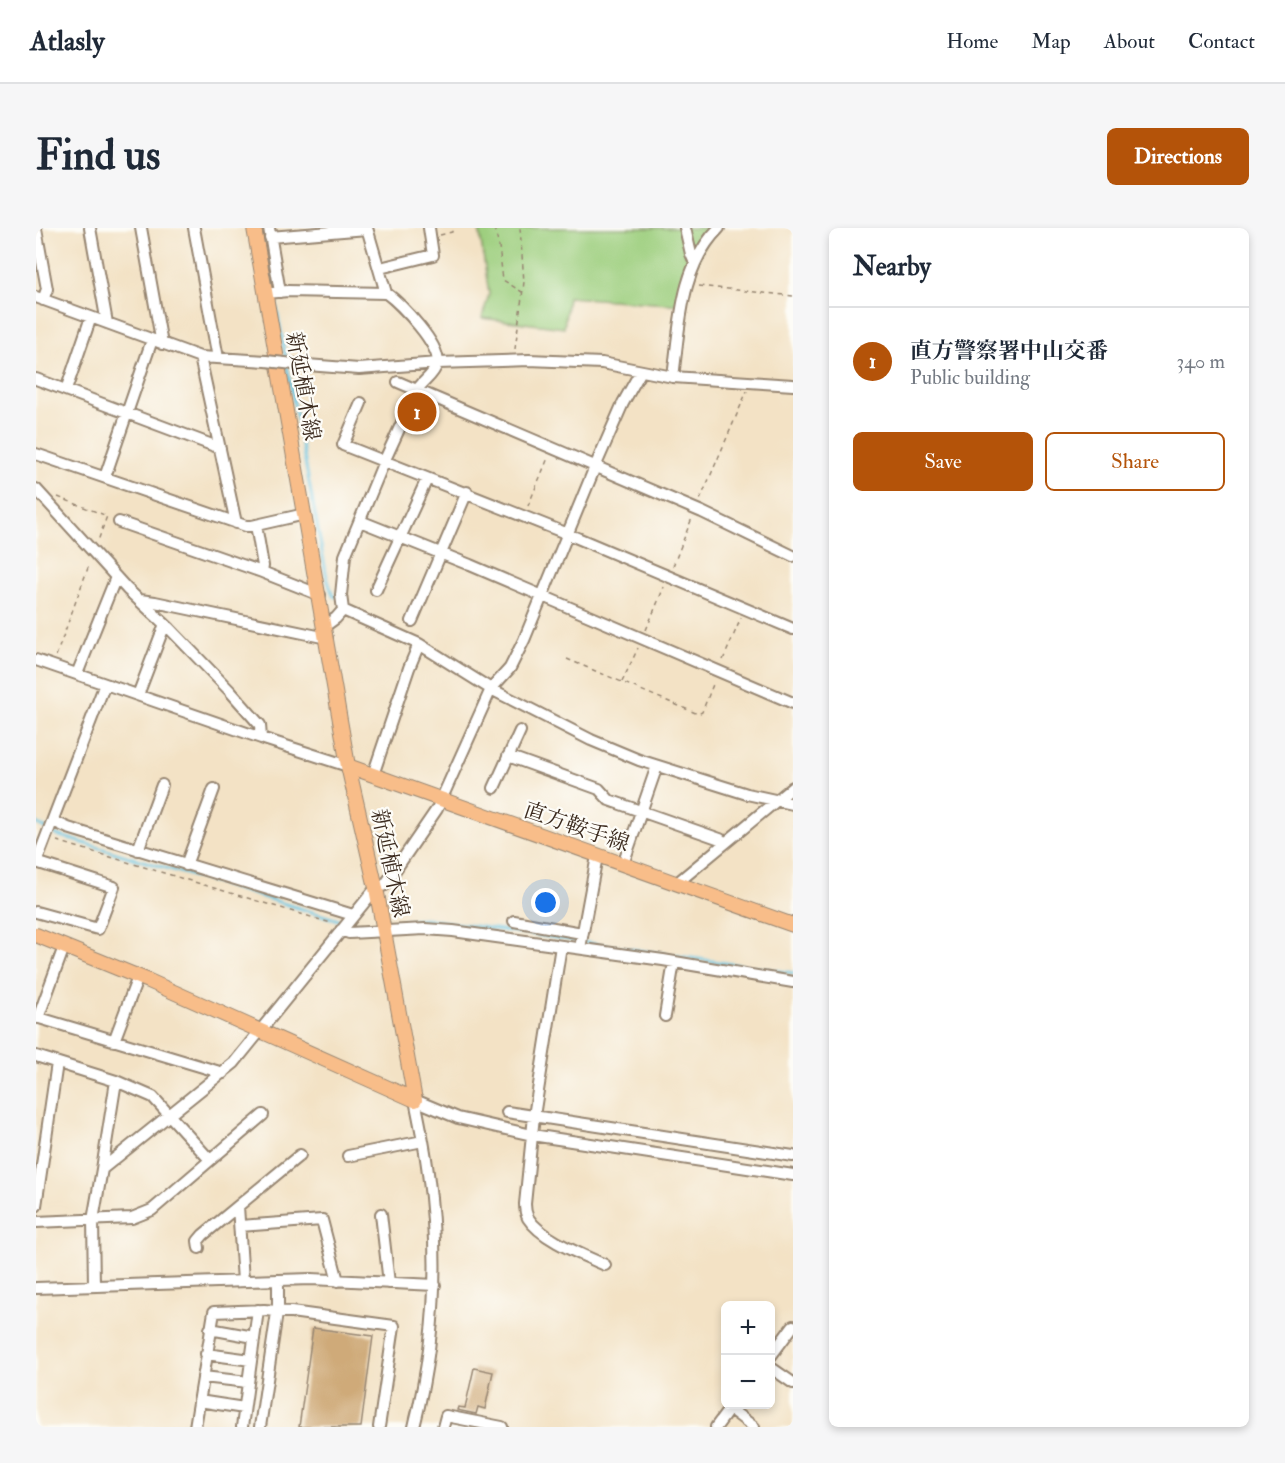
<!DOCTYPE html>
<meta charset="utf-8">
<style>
:root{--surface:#fff;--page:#f6f6f7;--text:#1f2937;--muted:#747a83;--line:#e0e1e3;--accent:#b45309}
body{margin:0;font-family:"IM FELL Double Pica","Noto Serif JP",serif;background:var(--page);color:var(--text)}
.controls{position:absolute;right:18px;bottom:18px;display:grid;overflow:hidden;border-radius:9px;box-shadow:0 3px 9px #0003}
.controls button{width:54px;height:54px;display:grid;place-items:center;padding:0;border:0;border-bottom:2px solid var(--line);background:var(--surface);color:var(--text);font:30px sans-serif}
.you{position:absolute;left:510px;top:675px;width:21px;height:21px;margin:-15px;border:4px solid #fff;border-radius:50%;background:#1a73e8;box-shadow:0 0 0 9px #1a73e833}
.badge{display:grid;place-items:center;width:39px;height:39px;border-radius:50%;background:var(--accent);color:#fff;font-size:20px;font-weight:700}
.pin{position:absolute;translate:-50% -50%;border:3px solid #fff;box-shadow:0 2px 6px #0006}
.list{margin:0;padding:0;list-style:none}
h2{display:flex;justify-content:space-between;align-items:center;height:78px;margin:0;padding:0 24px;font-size:26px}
h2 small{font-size:20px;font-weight:400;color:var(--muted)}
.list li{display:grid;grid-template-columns:39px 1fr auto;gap:18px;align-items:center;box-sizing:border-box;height:108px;padding:0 24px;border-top:2px solid var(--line)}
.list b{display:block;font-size:22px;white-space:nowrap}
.list p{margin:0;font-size:20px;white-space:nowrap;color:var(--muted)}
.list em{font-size:20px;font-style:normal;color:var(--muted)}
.actions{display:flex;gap:12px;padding:18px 24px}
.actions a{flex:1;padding:14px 0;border:2px solid var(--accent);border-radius:9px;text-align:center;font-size:21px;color:var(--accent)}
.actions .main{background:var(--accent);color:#fff}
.map{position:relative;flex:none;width:757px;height:1199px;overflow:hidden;border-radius:9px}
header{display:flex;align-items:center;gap:36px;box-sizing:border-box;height:84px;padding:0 30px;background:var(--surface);border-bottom:2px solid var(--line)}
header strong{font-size:28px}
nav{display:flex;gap:33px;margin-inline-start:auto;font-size:21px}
.intro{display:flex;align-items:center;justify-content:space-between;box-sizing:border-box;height:144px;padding:0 36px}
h1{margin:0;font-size:42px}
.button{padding:15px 27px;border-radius:9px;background:var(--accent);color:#fff;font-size:21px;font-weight:700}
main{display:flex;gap:36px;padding:0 36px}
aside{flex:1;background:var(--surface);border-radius:9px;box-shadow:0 3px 9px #0003}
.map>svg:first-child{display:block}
</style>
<header>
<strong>Atlasly</strong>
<nav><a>Home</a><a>Map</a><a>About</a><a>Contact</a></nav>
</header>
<div class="intro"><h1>Find us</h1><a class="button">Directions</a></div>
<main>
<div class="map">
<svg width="757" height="1199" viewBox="0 0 757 1199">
<rect width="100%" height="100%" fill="#fdfcf7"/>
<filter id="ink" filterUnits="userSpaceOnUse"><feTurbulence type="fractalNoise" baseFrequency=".0167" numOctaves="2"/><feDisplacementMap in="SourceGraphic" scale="12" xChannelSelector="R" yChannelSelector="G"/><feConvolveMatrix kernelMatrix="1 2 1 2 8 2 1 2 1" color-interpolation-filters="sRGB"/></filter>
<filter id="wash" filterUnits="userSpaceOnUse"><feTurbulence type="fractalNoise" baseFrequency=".008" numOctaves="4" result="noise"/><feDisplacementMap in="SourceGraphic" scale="24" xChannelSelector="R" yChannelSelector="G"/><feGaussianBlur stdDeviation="1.35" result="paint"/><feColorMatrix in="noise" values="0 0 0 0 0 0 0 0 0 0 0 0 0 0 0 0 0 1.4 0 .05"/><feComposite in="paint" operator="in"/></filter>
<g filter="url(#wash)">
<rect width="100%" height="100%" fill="#f3e2c5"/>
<path fill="#9ecf7f" stroke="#6c7c4e" stroke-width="1.5" d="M443,0H683L667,18L647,77L532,69L528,100L446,90L453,66Z"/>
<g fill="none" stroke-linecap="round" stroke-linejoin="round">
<path stroke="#62c3e0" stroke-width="3" d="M226,0L250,131
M251,138L291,350L297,368L301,369
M756,569H757
M0,595L21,607L309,694
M315,695L332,698L341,697
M351,695L390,691L757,745"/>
</g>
<g id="blocks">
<path fill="#cfaa79" d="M277,1100L337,1108L325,1199H263Z
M438,1140L457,1144L449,1181L442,1179L440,1186L421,1182L422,1179L429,1180Z"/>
</g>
</g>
<g filter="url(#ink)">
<use href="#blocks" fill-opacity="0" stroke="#978672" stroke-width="1.5"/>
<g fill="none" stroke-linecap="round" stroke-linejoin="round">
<defs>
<path id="minor" d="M54,0L71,95
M105,0L126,116
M158,0L182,130
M233,0L244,64
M331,0L350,65
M649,0L655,26L659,35
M0,1L11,61L7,72
M234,9L331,1
M344,40L397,27L393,0
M230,65L252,63L350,65C364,75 407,119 401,136C398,147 387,153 381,162L347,236L309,328L305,367L307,382L300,390L289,398
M0,69L164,129L230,133
M164,129L200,295
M258,136L323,141L402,135L493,132L566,135L637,149L757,157
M637,149C644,97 644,39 683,0
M0,151L184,220
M362,154L666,284L757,328
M30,162L55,89
M325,175L307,217L532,306L757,401
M0,226L210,298H216L269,286
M69,249L116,112
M0,261L91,361L134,401L194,463L224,497L225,510
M324,293L434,337L757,475
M83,294L226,344L284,367
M220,297L227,338L226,344
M340,362L391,251
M104,372L119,374L291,410
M307,382L383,416L455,461L555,512L603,532L711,566L757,576
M376,393L431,264
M0,432L225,510L312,538
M41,446L80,349
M102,467L129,396
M472,528L563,561L573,572L684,611L689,615
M337,547L373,440L383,416
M458,560L484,503
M17,593L32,600L317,687
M102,622L126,557
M0,635L69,456
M587,636L621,538
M150,637L178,561
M641,655L757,559
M0,684L62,701L78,659L0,634
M478,693L546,705
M305,702L313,705L389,701L417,703L627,732L757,754
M525,718L498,888L489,976C489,980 490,986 492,990C505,1011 547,1027 569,1037
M544,720L561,628
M629,788L638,734
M0,789L187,845
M2,790L28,719
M78,813L102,749
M0,828L80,853L117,869L174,932
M379,872L422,890L496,907L757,947
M471,884L757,928
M312,928L387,913
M66,941L80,853
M0,978L21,835
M202,978L207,1053
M345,986L353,1055
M0,994L96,990L116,982L227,887
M204,998L286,992L302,1053
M163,1020L162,1013L167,1007L264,927
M58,1057L57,992L66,941L198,835L340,660L349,657L401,581L455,461L474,440L488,412L559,239L587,175L605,143
M0,1060L275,1051L399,1057
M174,1101L218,1109
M170,1126L215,1132
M734,1129L757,1098
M734,1139L757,1155
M167,1149L212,1154
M163,1173L208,1180
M694,1181L718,1199
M159,1199L178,1084L228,1082L255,1084L358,1098L343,1199
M206,1199L222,1082
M224,1199L242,1078V1052
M378,1199C399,1116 404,1030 392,945C389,920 384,896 379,872
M407,1199L410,1188L466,1199
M680,1199L697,1176"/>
<path id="major" d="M218,0L312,538L340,660L379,872
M312,538L757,697
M0,707L113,753L379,872"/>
</defs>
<use href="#minor" stroke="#978672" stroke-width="14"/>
<use href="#major" stroke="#978672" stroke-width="16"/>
<path stroke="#978672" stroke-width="1.5" stroke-dasharray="4.5 4.5" stroke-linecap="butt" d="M458,0L463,18L467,52L486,64
M404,7L416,4V0
M663,58L757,68
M479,121L488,54L484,0
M22,269L71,288L62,313
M664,272L711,163
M492,278L512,230
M637,338L656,290
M610,402L628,359
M20,428L53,337
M531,431L662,486L666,484L678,454
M687,432L705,390
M586,454L602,420
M21,613L295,695"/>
<use href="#minor" stroke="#fff" stroke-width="10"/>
<use href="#major" stroke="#f8bd89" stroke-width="14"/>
<defs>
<path id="minor-bridge" d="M230,133L258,136"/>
</defs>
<use href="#minor-bridge" stroke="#978672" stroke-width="14" stroke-linecap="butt"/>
<use href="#minor-bridge" stroke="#fff" stroke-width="10"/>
</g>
</g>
<g text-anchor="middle" stroke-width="4.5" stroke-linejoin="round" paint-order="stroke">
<g font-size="22" fill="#3b2a1e" stroke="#fdfcf7">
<text transform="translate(268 158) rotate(80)" y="8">新延植木線</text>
<text transform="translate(541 598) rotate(19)" y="8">直方鞍手線</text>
<text transform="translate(355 635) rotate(78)" y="8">新延植木線</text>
</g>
</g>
</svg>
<div class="controls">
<button>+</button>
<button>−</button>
</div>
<div class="you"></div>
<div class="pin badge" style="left:381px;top:184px">1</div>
</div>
<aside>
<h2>Nearby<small></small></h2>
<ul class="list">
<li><span class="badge">1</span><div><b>直方警察署中山交番</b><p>Public building</p></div><em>340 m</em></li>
</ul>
<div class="actions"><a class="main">Save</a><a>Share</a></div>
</aside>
</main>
